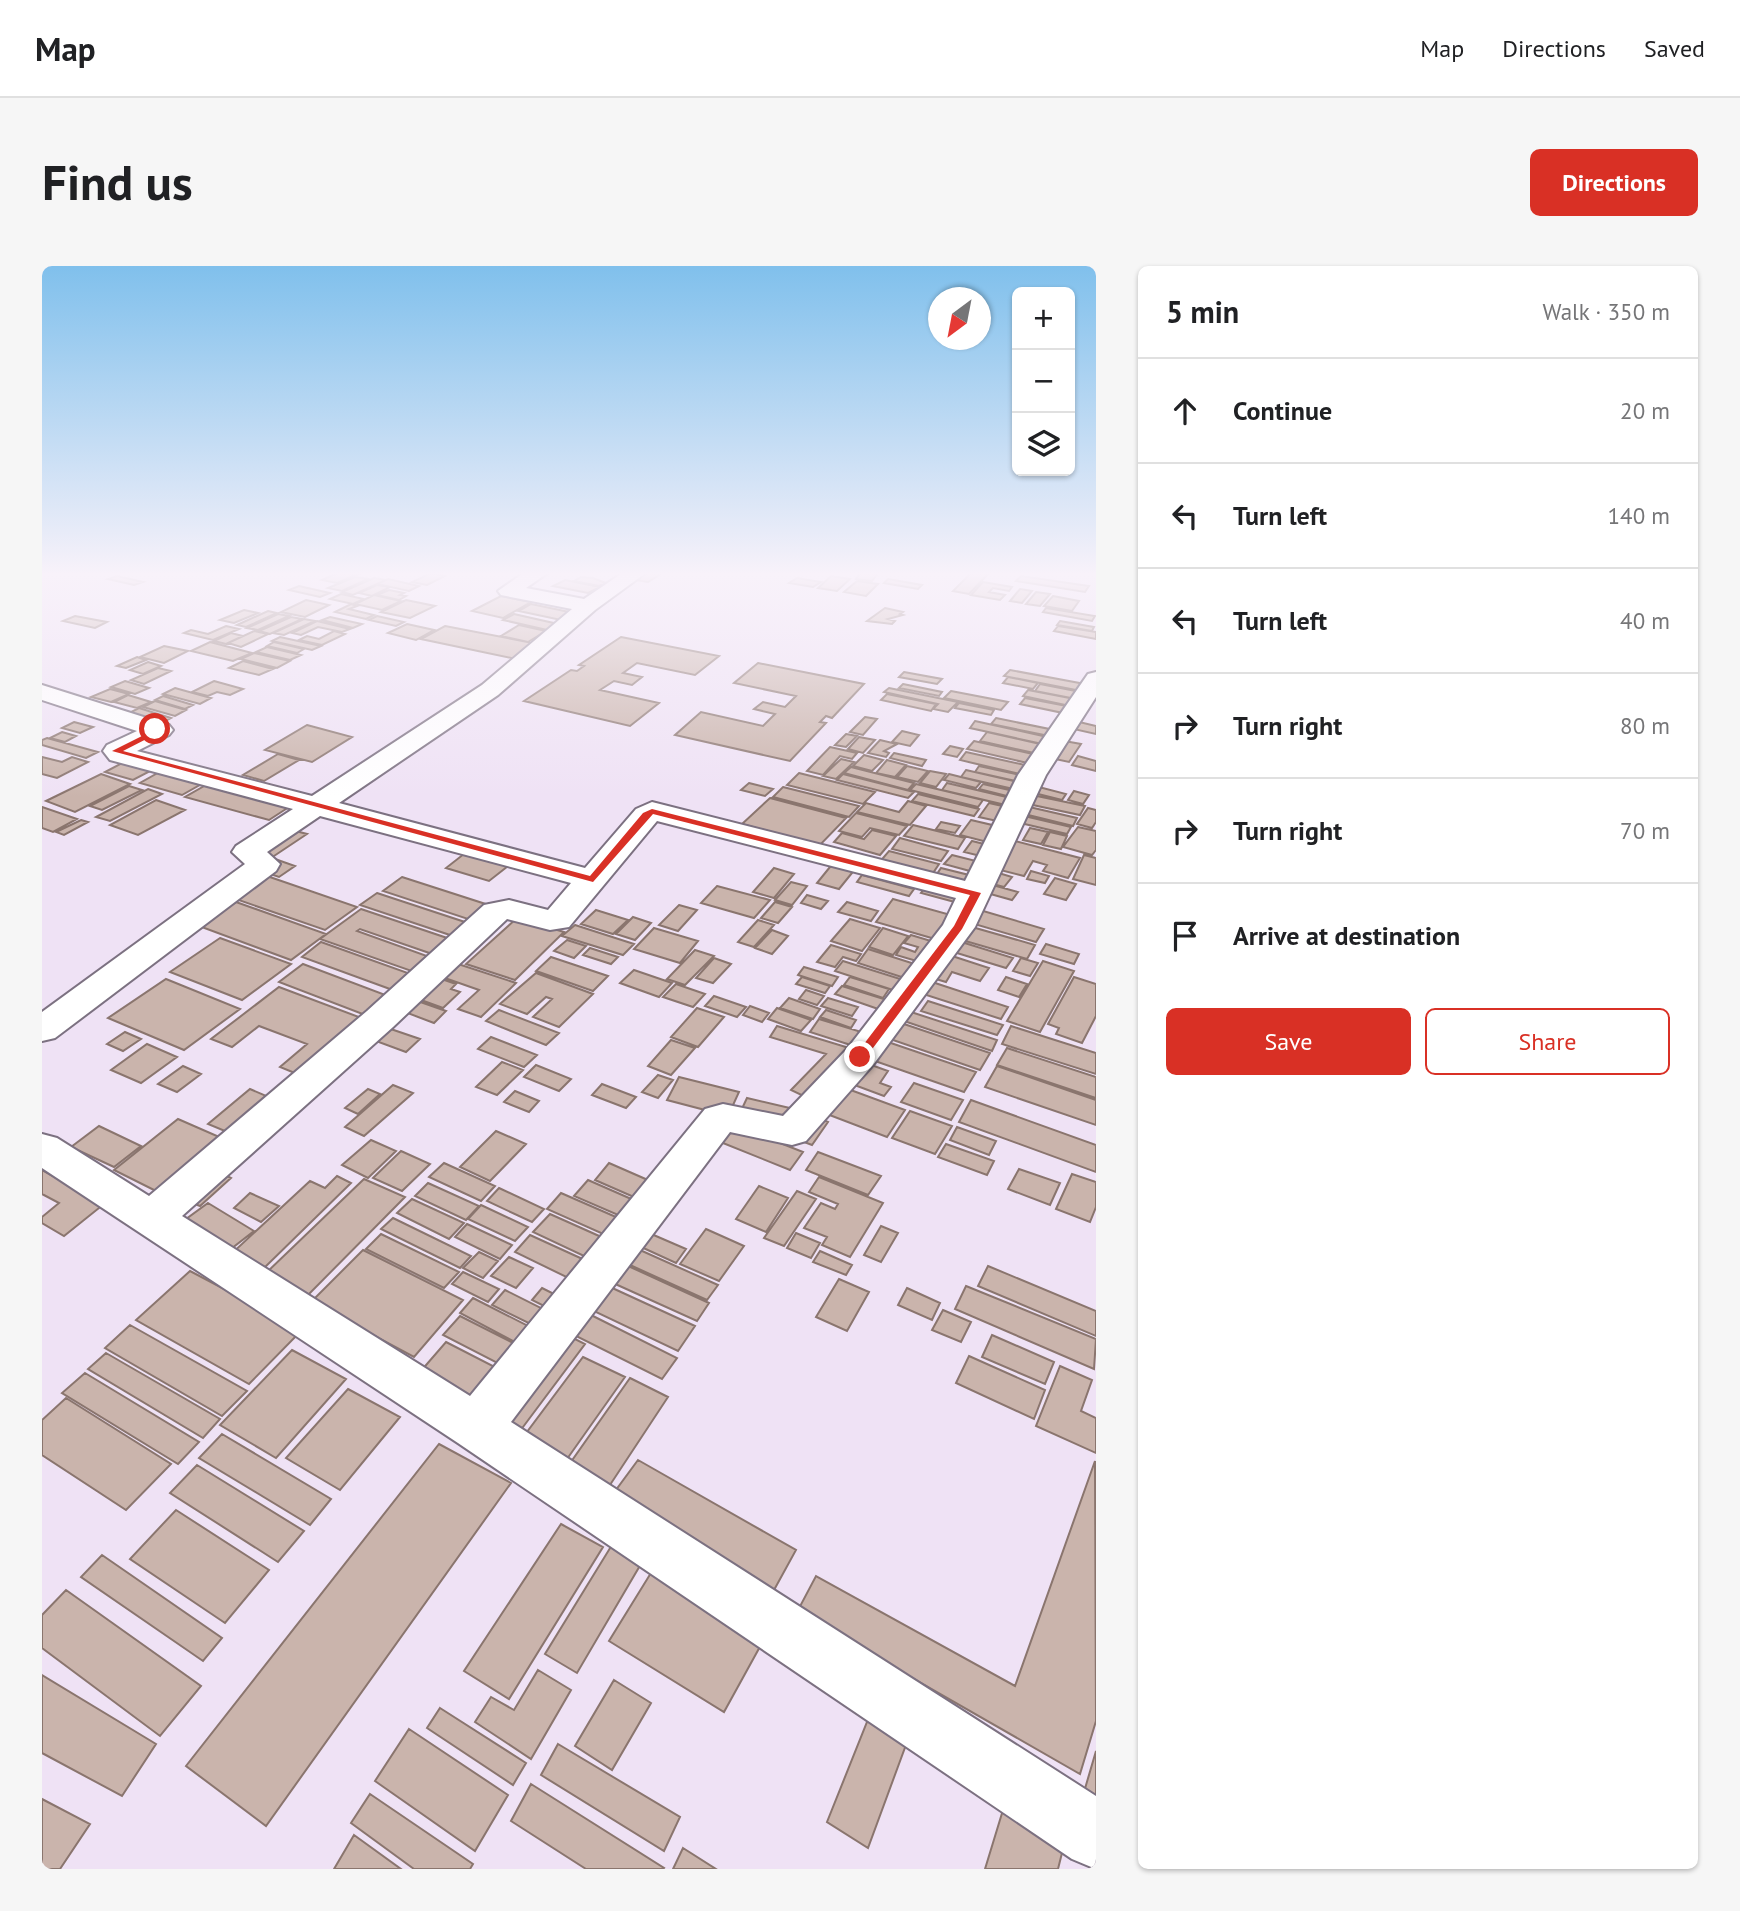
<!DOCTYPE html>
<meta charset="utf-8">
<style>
:root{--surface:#fff;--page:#f6f6f6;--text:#202124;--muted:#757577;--line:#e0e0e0;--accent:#d93025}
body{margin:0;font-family:"PT Sans",sans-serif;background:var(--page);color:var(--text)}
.controls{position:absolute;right:21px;top:21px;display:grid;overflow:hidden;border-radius:10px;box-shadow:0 2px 5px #0004}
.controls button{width:63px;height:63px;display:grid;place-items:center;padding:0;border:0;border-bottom:2px solid var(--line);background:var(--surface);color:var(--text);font:35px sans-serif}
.compass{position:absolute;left:886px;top:21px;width:63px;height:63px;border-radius:50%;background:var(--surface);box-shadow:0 2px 5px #0004;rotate:212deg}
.stop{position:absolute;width:21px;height:21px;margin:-16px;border:5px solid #d93025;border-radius:50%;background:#fff}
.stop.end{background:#d93025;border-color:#fff;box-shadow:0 2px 7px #0008}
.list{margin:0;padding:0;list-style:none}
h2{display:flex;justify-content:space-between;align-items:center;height:91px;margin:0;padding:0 28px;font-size:30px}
h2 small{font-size:23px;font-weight:400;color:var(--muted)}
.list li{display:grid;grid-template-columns:46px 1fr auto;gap:21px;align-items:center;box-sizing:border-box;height:105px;padding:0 28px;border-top:2px solid var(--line)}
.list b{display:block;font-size:26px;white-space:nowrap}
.list em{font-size:23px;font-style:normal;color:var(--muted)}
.actions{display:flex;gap:14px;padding:21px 28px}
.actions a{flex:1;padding:16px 0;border:2px solid var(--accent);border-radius:10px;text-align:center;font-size:24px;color:var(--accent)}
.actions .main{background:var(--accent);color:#fff}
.icon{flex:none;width:38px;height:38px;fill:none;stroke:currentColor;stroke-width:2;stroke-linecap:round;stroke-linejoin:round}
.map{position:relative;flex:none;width:1054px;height:1603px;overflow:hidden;border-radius:10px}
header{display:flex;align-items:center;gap:42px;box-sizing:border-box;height:98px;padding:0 35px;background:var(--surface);border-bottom:2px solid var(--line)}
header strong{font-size:33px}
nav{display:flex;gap:38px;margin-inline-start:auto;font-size:24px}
.intro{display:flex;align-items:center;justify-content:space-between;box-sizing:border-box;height:168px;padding:0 42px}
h1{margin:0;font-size:49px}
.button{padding:18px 32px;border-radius:10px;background:var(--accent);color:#fff;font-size:24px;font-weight:700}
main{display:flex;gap:42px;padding:0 42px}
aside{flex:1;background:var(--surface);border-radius:10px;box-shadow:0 2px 5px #0004}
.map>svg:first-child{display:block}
</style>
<header>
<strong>Map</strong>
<nav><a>Map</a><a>Directions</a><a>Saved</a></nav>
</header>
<div class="intro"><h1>Find us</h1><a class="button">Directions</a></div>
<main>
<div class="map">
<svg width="1054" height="1603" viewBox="0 0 1054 1603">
<rect width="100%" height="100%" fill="#efe2f5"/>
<path fill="#cab4ac" stroke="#8a756e" stroke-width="2" d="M298,306H316L319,307L295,317L280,314Z
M599,306H622L606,316L588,313Z
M819,306H837L830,315L814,313Z
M930,306L947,307L927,328L911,325Z
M389,307L403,310L385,319L370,316Z
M75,310L101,316L92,319L66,313Z
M789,310L808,313L795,325L776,322Z
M979,310L1047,320L1043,326L974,315Z
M313,311L326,313L300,325L286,322Z
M539,311L551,312L564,317L557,320L532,315Z
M332,312L344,314L311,329L300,326Z
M755,312L779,316L771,321L747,317Z
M346,313L377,320L367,325L335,318Z
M846,313L880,319L876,323L842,317Z
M523,314L558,321L546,327L511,320Z
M815,315L836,318L824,330L802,326Z
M941,316L970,321L967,325L951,322L947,326L963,329L958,334L929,329Z
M335,319L348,321L330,330L317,327Z
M257,320L288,327L278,331L247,324Z
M978,323L990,325L980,337L968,335Z
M347,324L362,327L358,329L364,330L357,334L335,329Z
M994,326L1008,328L998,340L984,338Z
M299,328L322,333L311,338L288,333Z
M332,329L359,335L340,344L313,338Z
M459,330L489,336L461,352L430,345Z
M1011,330L1037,335L1030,345L1002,340Z
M264,334L287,339L263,351L239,346Z
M364,334L393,340L368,352L339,346Z
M309,338L315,340L307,343L332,349L324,353L293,346Z
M489,338L532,347L519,354L477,345Z
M843,342L861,346L858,348L861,349L846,353L853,355L850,358L825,355Z
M1004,342L1053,350L1050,355L1001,346Z
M202,344L216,347L192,357L178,354Z
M226,345L235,347L204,361L195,359Z
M236,348L247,350L216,364L205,362Z
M472,348L516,358L505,364L461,354Z
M33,350L65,356L53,362L21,355Z
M335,350L362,356L354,360L327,354Z
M249,351L260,353L228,368L217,365Z
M288,351L320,358L311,362L280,354Z
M262,353L273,355L242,369L231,367Z
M275,355L308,363L300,366L276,361L259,369L250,367Z
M1018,355L1052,361L1050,365L1015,359Z
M365,358L392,364L374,374L346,367Z
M477,359L504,365L486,376L459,370Z
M184,360L197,363L171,374L142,367L149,364L166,368Z
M403,360L496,378L474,393L379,373Z
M1016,360L1054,366V373L1012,365Z
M212,365L226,368L199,381L186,377Z
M292,365L303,368L280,379L257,374L265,370L277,373Z
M189,367L201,370L184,378L172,375Z
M238,371L279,380L270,384L230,375Z
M579,371L677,390L653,409L595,397L581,407L600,411L590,419L572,415L558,424L617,437L588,460L482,435L529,404L535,405L542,400L537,399Z
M168,376L210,387L191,395L149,385Z
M232,376L262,383L255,387L225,380Z
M122,380L146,385L122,397L98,391Z
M225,381L259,389L248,394L214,386Z
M212,387L248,395L235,402L199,393Z
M95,391L104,394L84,402L75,400Z
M201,395L231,403L217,409L187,402Z
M106,396L119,400L101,408L88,404Z
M716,397L822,418L790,452L784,450L778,456L784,457L748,495L633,469L659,446L721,460L733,448L712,443L721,436L743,441L754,430L692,417Z
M116,402L129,405L102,418L89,414Z
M968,404L1043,418L1039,425L962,410Z
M862,406L900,413L895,418L857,411Z
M966,411L996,417L991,423L961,417Z
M83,415L107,422L93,428L69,421Z
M172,415L201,423L188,429L175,426L166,430L150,426Z
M861,418L900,426L897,430L857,422Z
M998,418L1039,426L1034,433L993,425Z
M133,422L169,432L158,438L121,428Z
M847,422L916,436L906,446L891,443L896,438L842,426Z
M68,423L87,428L69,436L49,431Z
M986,424L1033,433L1028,440L981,430Z
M909,425L966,436L959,444L902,432Z
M845,428L894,438L889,445L839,434Z
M86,429L109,436L95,442L72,436Z
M121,430L151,439L143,443L113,434Z
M983,432L1030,441L1026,448L978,438Z
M113,435L144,444L133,450L101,441Z
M917,437L952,444L949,449L913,442Z
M97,442L129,452L114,460L81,450Z
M823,451L835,453L821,469L808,466Z
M954,452L1017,465L1012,471L949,458Z
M933,455L1010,472L1005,479L928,462Z
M1033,455L1054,460V468L1027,462Z
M32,456L51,461L38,467L20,462Z
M265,459L310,471L270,496L223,484Z
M860,465L877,469L868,480L850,476Z
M20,466L34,470L23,476L8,472Z
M945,466L1007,480L1001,489L938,475Z
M804,468L815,470L804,481L793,479Z
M817,471L833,474L821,487L806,483Z
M5,472L56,486L44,492L0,479V474Z
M838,474L855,478L842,485L847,487L844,491L826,487Z
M1017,474L1039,478L1027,496L1004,491Z
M932,475L1000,490L994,499L925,483Z
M908,480L921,483L915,491L901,488Z
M788,481L815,487L810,493L798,490L781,509L765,505Z
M924,486L992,501L986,510L918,494Z
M852,487L884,494L880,500L848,492Z
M236,488L257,494L222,515L201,509Z
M822,489L841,494L830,505L811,500Z
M1036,490L1054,495V505L1030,499Z
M0,491L20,496L30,491L46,496L15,512L0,508Z
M799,493L812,496L794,513L781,510Z
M845,494L864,499L853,511L834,507Z
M84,495L112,503L91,514L63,506Z
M865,500L886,505L876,516L855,511Z
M937,500L987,511L983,517L933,506Z
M809,501L872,517L866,524L802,507Z
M121,504L163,516L140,529L98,517Z
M924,504L985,518L980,525L919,511Z
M888,505L904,508L894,521L878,517Z
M757,507L833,526L821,538L745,519Z
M59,508L88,518L33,546L4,535Z
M801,508L872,526L866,532L795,514Z
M907,508L939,516L934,522L902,514Z
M707,517L731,523L723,530L699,524Z
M905,517L977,534L972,541L900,524Z
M874,518L941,534L936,541L868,524Z
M941,518L981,527L977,533L937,523Z
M164,519L247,541L227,554L143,531Z
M87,520L100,524L60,544L48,540Z
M993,520L1024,528L1020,534L988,526Z
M741,521L817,540L807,551L731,531Z
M106,523L120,528L68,555L54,551Z
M1032,525L1047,529L1041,538L1026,534Z
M876,528L937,543L932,550L870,535Z
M990,529L1043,540L1038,549L986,538Z
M728,532L804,552L778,579L700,558Z
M114,534L143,544L96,569L68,559Z
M866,535L884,540L868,559L815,546L824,537L857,546Z
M947,537L974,543L964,557L937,551Z
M983,540L1035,552L1031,560L978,547Z
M0,541L35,553L11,566L0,562Z
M1046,542L1054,544V556L1050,562L1035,558Z
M814,547L865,560L857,569L828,562L820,571L797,565Z
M978,549L1029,561L1025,568L974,556Z
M39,554L46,556L22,569L14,566Z
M929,554L963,562L953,578L918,569Z
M899,556L918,560L913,567L894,563Z
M871,559L923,572L916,583L862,570Z
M1036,561L1054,565V584L1050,589L1021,581Z
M988,562L1006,566L999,578L981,574Z
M246,563L265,568L229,592L211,586Z
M830,564L854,570L838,589L792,576L800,567L822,573Z
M1008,566L1025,570L1019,583L1001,579Z
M858,572L906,585L899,595L850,583Z
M930,575L954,581L947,592L922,586Z
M973,575L1038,592L1026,612L1001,605L1005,599L991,595L982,610L954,603Z
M427,584L470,597L447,615L404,602Z
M847,585L897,598L887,613L835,599Z
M910,589L946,598L939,608L902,598Z
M1042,589L1054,592V619L1031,613Z
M233,593L253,600L237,611L216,604Z
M792,596L814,602L797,623L775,617Z
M732,602L752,608L732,632L711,626Z
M899,602L939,612L931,625L891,614Z
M950,605L970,611L962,621L943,616Z
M989,605L1007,610L1003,617L985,613Z
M222,609L315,641L283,664L188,631Z
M820,609L872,623L867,630L815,616Z
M360,611L456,642L438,657L341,625Z
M1013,612L1034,618L1024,634L1002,628Z
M749,616L765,620L750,639L733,634Z
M886,618L930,630L924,639L879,627Z
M947,618L976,626L970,634L941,626Z
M675,620L728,634L712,652L659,637Z
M335,627L435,660L420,673L318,639Z
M765,629L786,635L779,643L759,637Z
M851,633L916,651L900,675L834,656Z
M194,636L284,668L249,694L157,660Z
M733,636L750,641L736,657L719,652Z
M805,636L836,645L829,655L796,646Z
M637,639L655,644L636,665L617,659Z
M931,642L1002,663L994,676L922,655Z
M319,643L417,676L399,691L318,663L315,665L396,694L378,708L278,673Z
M554,644L586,654L571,668L539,658Z
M591,651L609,657L593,674L574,668Z
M475,652L522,666L473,714L424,698Z
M808,653L838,662L820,685L789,675Z
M716,654L732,659L712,681L696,676Z
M533,659L592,678L581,689L520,670Z
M923,659L993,679L985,693L913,672Z
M612,662L656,675L638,697L592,683Z
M841,662L866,670L851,689L827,681Z
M730,664L746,670L730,688L713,682Z
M869,669L899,678L885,698L854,689L859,681L873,686L876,681L862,677Z
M178,672L249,698L200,734L128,706Z
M525,674L544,680L532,692L512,685Z
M913,674L971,692L964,702L905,684Z
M279,676L377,711L359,727L260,691Z
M1004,678L1037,688L1032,698L998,688Z
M789,679L819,688L814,695L801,691L793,701L775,696Z
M548,682L576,691L569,698L541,689Z
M826,683L882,701L872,715L816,697Z
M653,684L672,690L643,719L625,713Z
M904,688L947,702L938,715L910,706L904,716L887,711Z
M509,691L566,710L551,725L494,705Z
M672,692L689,698L671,717L654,712Z
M979,692L996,697L988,710L971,705Z
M801,695L871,717L863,728L793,705Z
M1001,695L1032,705L998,766L965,755Z
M413,697L474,717L439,751L416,743L437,724L397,710Z
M261,698L354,733L331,752L237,716Z
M762,701L796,711L790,720L756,709Z
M592,704L630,717L617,731L578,717Z
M494,707L551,728L517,761L491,751L510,733L504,731L485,748L458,738Z
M391,710L414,718L409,723L418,726L401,742L368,730Z
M760,711L788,720L783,727L754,718Z
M808,711L847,723L841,732L802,719Z
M964,711L985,718L977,731L956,724Z
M1032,711L1054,718V750L1040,777L1014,768L1017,762L1006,758Z
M124,713L198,743L142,784L66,752Z
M884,714L966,741L959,753L875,726Z
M634,718L663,728L651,741L621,731Z
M800,720L845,734L839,744L793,728Z
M237,721L330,756L265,812L238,801L265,778L217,760L190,781L169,773Z
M764,724L782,730L775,739L757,733Z
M672,730L704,741L695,751L663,740Z
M367,732L404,745L392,757L355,743Z
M747,732L778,743L771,753L738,742Z
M786,732L816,741L810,750L779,740Z
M886,735L961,759L955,769L879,745Z
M708,740L727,747L720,756L701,749Z
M655,742L682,751L656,781L629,771Z
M735,742L769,754L759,765L726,753Z
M457,744L517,767L504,779L444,755Z
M784,744L814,754L809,762L778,751Z
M869,746L955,774L950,785L862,755Z
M777,753L826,768L818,782L768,766Z
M859,757L948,787L938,804L848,773Z
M337,759L378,773L364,786L323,771Z
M735,760L817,785L772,835L749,824L784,788L728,771Z
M969,760L1054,787V808L960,778Z
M83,766L99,773L81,785L65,778Z
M449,771L495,789L482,801L436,783Z
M629,774L653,782L629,809L606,800Z
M843,775L934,806L922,826L830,794Z
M105,778L135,791L99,817L69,804Z
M965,782L1054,811V832L955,799Z
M460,796L481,804L455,829L434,821Z
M821,796L846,805L838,817L849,821L842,830L807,817Z
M494,799L529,813L517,825L482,811Z
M141,800L159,808L135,826L116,818Z
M955,800L1054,834V859L943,821Z
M616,809L631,814L616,832L600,826Z
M637,811L697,826L686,850L625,834Z
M872,817L921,834L909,854L859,836Z
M560,818L594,831L584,842L550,829Z
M351,819L371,827L322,870L303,861Z
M795,819L863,844L845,871L777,845Z
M208,823L236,835L195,870L166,858Z
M326,823L338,828L316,848L303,842Z
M473,825L497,835L487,846L462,836Z
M705,832L752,843L745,863L696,851Z
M929,834L1054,879V906L917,856Z
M868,845L910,860L893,888L850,872Z
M766,848L786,856L770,879L749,871Z
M136,853L191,877L126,931L72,904Z
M685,856L761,886L748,904L671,873Z
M57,860L99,880L72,901L29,881Z
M915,861L954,875L947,889L908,874Z
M454,865L484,878L448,915L418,901Z
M329,874L354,885L326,912L300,899Z
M904,878L952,895L945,909L896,891Z
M359,885L388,898L360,925L331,912Z
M776,886L839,910L826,929L764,904Z
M402,897L453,920L439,935L387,911Z
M567,897L615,918L601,935L553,914Z
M977,903L1018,917L1008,939L966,923Z
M0,904L62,938L22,970L0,957V951L17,937L0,928Z
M175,905L189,912L158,940L143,934Z
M1030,908L1054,916V941L1048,956L1014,943Z
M295,910L309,917L218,1006L187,990L268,915L283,922Z
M777,911L841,937L808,991L780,979L785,971L762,962L779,937L793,943L796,938L767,926Z
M322,913L363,931L265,1030L223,1008Z
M546,914L603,939L590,955L532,930Z
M386,917L437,940L424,954L373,930Z
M717,920L746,932L724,966L694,953Z
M457,922L502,943L490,956L445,935Z
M755,925L774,933L742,980L722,972Z
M208,927L237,940L219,956L192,942Z
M519,927L590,958L577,975L505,943Z
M370,933L422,957L407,973L355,947Z
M166,937L212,965L185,986L140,956Z
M439,939L486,961L473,975L426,953Z
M508,948L575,978L559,998L491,966Z
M351,952L429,990L418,1002L339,963Z
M425,958L470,979L458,993L413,971Z
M839,960L856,967L839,996L822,989Z
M664,963L702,980L677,1015L638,998Z
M607,967L644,983L634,997L597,980Z
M754,967L778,977L769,992L745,982Z
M339,968L417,1006L402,1022L324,983Z
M488,969L558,1001L543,1020L473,986Z
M589,980L676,1019L665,1034L577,994Z
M321,984L421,1034L372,1091L269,1036Z
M778,985L810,999L804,1009L771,996Z
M437,986L456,995L441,1012L421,1002Z
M467,991L491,1002L474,1022L449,1010Z
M573,994L667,1037L655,1055L560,1012Z
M946,1000L1054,1045V1070L936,1020Z
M148,1005L260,1064L207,1118L94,1054Z
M421,1006L457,1023L446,1036L410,1018Z
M797,1013L827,1026L805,1065L774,1051Z
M555,1015L653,1060L636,1085L537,1038Z
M924,1020L1054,1073L1052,1103L913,1043Z
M500,1022L530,1037L520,1049L490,1034Z
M865,1022L898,1037L890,1054L856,1039Z
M463,1024L517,1051L505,1066L450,1039Z
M431,1032L502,1068L488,1084L418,1047Z
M539,1044L635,1092L620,1113L522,1064Z
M901,1044L929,1056L919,1076L890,1064Z
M418,1050L489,1086L473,1106L401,1069Z
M88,1059L205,1125L180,1150L63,1082Z
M515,1064L543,1078L475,1169L446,1153Z
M950,1069L1012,1096L1003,1118L940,1091Z
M404,1076L470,1110L445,1142L378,1106Z
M250,1084L304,1113L234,1192L178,1159Z
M64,1087L178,1153L161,1172L46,1103Z
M927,1090L1003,1124L992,1153L914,1117Z
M541,1091L583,1111L525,1193L482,1170Z
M1018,1100L1050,1114L1039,1145L1054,1152V1187L994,1160Z
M43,1107L157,1176L136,1198L20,1127Z
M588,1112L626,1131L564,1225L524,1203Z
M306,1123L358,1151L298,1224L244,1192Z
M24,1132L129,1198L84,1244L0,1189V1154Z
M180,1168L289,1233L268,1259L157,1192Z
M397,1178L469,1217L224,1560L144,1500Z
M596,1194L754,1284L732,1324L571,1228Z
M1053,1195L1054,1455L1038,1508L755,1346L774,1310L973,1420Z
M155,1199L262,1265L236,1296L128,1227Z
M134,1244L227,1304L183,1357L88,1293Z
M519,1258L561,1281L467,1433L422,1405Z
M573,1274L603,1291L535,1407L503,1388Z
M60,1289L180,1372L161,1395L39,1311Z
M612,1302L725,1368L682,1446L567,1375Z
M24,1324L159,1420L118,1470L0,1382V1349Z
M496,1404L529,1424L489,1493L433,1456L449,1431L472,1444Z
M0,1409L114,1478L80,1530L0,1487Z
M572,1414L609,1437L570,1504L533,1480Z
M398,1442L484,1497L471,1519L385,1462Z
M829,1446L868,1468L826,1582L785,1556Z
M367,1463L466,1529L433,1585L333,1515Z
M516,1478L638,1551L622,1585L499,1509Z
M1054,1485V1532L1042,1526Z
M489,1518L622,1602L621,1603H544L469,1555Z
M328,1528L431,1598L428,1603H372L309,1557Z
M0,1533L48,1558L18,1603H0Z
M961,1544L1022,1579L1016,1603H943Z
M312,1569L359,1603H292Z
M641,1582L674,1603H631Z"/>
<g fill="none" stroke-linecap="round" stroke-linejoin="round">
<defs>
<path id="street" d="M483,306H507L484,322L542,333L582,306H605L553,344L456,429L297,537L543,602L594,543L610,536L923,615L976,509L1046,408L1054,406V431L1004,509L933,661L831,799L764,875L750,879L688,866L469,1156L1054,1530V1603L1030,1593L416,1177L0,902V868L15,872L107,930L325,745L442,639L467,634L506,644L529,617L278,550L225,586L238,598L234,605L13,772L0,775V746L203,598L190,586L194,580L251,543L68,494L61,485L65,479L95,465L0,434V419L127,459L131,464L127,469L95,485L270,530L440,419L530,343L459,329L456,325ZM615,555L914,632L901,659L805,783L741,850L681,838L663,843L428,1130L140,950L351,761L465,653L508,664L527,661Z"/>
</defs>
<use href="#street" stroke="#7c7181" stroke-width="4"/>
<use href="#street" fill="#fff" fill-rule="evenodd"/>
</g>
<linearGradient id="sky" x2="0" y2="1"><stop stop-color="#80c0ec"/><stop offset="0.58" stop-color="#f8f2fa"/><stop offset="1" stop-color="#f8f2fa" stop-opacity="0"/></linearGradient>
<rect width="1054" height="531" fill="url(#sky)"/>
<path fill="#d93025" d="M113,460L122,464L81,485L548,610L601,547L610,543L939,627L920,663L822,794L818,795L812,791L912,660L928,629L611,548L551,616L70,485L112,464L109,463Z"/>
</svg>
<div class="controls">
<button>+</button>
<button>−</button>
<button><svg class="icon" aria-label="layers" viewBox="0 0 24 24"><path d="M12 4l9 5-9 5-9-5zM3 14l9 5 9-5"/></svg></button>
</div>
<svg class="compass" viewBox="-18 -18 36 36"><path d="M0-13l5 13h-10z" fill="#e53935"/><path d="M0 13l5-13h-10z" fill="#757577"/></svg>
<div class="stop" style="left:113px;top:463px"></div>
<div class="stop end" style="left:818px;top:791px"></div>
</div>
<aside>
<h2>5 min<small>Walk · 350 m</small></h2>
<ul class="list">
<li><svg class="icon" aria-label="ahead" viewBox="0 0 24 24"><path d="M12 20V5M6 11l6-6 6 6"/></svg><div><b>Continue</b></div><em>20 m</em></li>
<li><svg class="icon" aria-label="left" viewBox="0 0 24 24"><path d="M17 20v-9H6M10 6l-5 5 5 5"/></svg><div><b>Turn left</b></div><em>140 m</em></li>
<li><svg class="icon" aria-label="left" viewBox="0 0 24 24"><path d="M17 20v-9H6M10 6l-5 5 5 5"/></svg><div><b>Turn left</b></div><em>40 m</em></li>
<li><svg class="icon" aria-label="right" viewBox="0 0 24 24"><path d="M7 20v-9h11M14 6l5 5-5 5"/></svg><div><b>Turn right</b></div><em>80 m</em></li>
<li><svg class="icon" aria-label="right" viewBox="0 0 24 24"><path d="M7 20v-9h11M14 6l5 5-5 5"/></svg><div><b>Turn right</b></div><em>70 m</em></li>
<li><svg class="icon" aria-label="arrive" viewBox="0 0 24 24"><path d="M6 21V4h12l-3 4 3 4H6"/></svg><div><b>Arrive at destination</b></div></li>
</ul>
<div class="actions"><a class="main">Save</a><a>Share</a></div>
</aside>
</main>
